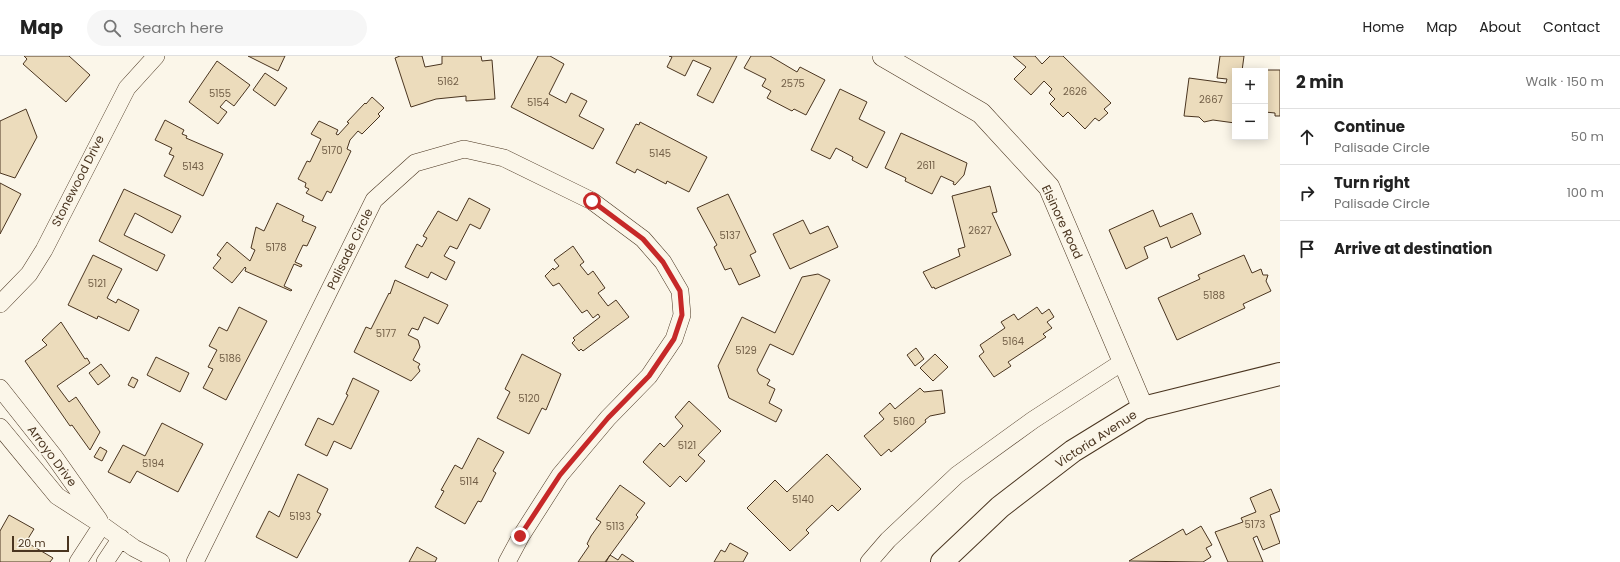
<!DOCTYPE html>
<meta charset="utf-8">
<style>
:root{--surface:#fff;--page:#f6f6f6;--text:#222;--muted:#767676;--line:#e0e0e0}
body{margin:0;font-family:Poppins,sans-serif;background:var(--page);color:var(--text)}
.controls{position:absolute;right:12px;top:12px;display:grid;overflow:hidden;border-radius:0px;box-shadow:0 2px 10px #0003}
.controls button{width:36px;height:36px;display:grid;place-items:center;padding:0;border:0;border-bottom:1px solid var(--line);background:var(--surface);color:var(--text);font:20px sans-serif}
.scale{position:absolute;left:12px;bottom:10px;width:57px;box-sizing:border-box;padding-left:4px;border:2px solid #4a3520;border-top:0;font-size:11px;line-height:14px;white-space:nowrap;color:#4a3520;-webkit-text-stroke:3px #fbf6e9;paint-order:stroke}
.stop{position:absolute;width:12px;height:12px;margin:-9px;border:3px solid #c62828;border-radius:50%;background:#fff}
.stop.end{background:#c62828;border-color:#fff;box-shadow:0 1px 4px #0008}
.list{margin:0;padding:0;list-style:none}
h2{display:flex;justify-content:space-between;align-items:center;height:52px;margin:0;padding:0 16px;font-size:17px}
h2 small{font-size:13px;font-weight:400;color:var(--muted)}
.list li{display:grid;grid-template-columns:26px 1fr auto;gap:12px;align-items:center;box-sizing:border-box;height:56px;padding:0 16px;border-top:1px solid var(--line)}
.list b{display:block;font-size:15px;white-space:nowrap}
.list p{margin:0;font-size:13px;white-space:nowrap;color:var(--muted)}
.list em{font-size:13px;font-style:normal;color:var(--muted)}
.icon{flex:none;width:22px;height:22px;fill:none;stroke:currentColor;stroke-width:2;stroke-linecap:round;stroke-linejoin:round}
.map{position:relative;flex:none;width:1280px;height:506px;overflow:hidden}
header{display:flex;align-items:center;gap:24px;box-sizing:border-box;height:56px;padding:0 20px;background:var(--surface);border-bottom:1px solid var(--line)}
header strong{font-size:19px}
nav{display:flex;gap:22px;margin-inline-start:auto;font-size:14px}
.search{width:280px;height:36px;background:var(--page);display:flex;align-items:center;gap:10px;box-sizing:border-box;padding:0 14px;border-radius:22px;color:var(--muted);font-size:15px}
main{display:flex}
aside{flex:1;background:var(--surface)}
.map>svg:first-child{display:block}
</style>
<header>
<strong>Map</strong>
<div class="search"><svg class="icon" aria-label="search" viewBox="0 0 24 24"><circle cx="10" cy="10" r="6"/><path d="M15 15l6 6"/></svg>Search here</div>
<nav><a>Home</a><a>Map</a><a>About</a><a>Contact</a></nav>
</header>
<main>
<div class="map">
<svg width="1280" height="506" viewBox="0 0 1280 506">
<rect width="100%" height="100%" fill="#fbf6e9"/>
<path fill="#ecdcbc" stroke="#4a3520" d="M24,0H69L90,19L66,46L23,8L27,3Z
M248,0H285L278,15Z
M400,0H422L425,11L442,8V0H481L482,5L492,4L495,43L466,45V40L436,43L411,51L395,2Z
M538,0H550L564,8L549,38L566,47L571,37L587,45L579,60L604,73L593,93L511,51Z
M669,0H737L713,47L697,39L711,12L693,4L685,20L667,11L672,1Z
M751,0H770L797,16L800,11L825,24L806,59L794,53L792,55L767,42L771,35L762,30L766,23L744,12Z
M1013,0H1035L1042,8L1050,0H1063L1111,47L1104,53L1108,57L1099,65L1095,62L1085,73L1068,56L1063,61L1050,48L1055,43L1049,37L1052,33L1044,25L1031,39L1014,23L1026,11Z
M1220,0H1244L1242,15H1235V67L1213,64L1204,66L1199,61L1184,60L1189,22L1226,27L1227,23L1217,22Z
M217,5L250,29L234,50L226,44L220,51L227,56L218,68L189,46Z
M1261,14H1280V60H1275V57L1265,56V15Z
M265,17L287,32L275,50L253,34Z
M840,33L867,46L859,63L885,76L867,112L852,104L853,101L836,92L830,103L811,94Z
M372,41L384,52L378,58L380,60L362,78L358,75L350,84L347,93L351,95L331,137L327,135L322,145L306,137L309,133L305,131L306,127L298,123L307,105L310,106L321,83L311,78L319,65L338,74L336,78L338,79L349,67L347,66L365,47L366,48Z
M26,53L37,81L15,122L0,117V65Z
M165,64L184,74L182,78L187,80L186,82L223,98L203,140L164,120L174,100L169,98L172,92L155,84Z
M640,66L707,101L689,136L667,125L666,128L637,113L635,117L616,107L636,68L639,69Z
M901,77L967,107L964,119L955,129L953,128L954,126L941,120L932,138L905,125L906,122L885,112Z
M0,127L21,138L0,178Z
M990,130L997,156L992,157L1011,199L935,233L934,231L932,232L923,216L960,200L958,193L965,191L952,140Z
M124,133L181,160L172,177L135,157L124,179L165,199L157,215L99,185Z
M728,138L756,196L750,199L760,220L739,229L731,212L725,214L714,191L717,189L697,152Z
M469,142L490,153L480,173L470,168L457,193L450,190L444,200L455,206L446,224L431,216L428,222L405,211L417,188L422,191L427,182L423,180L438,155L457,165Z
M277,147L304,160L302,165L316,171L307,190L303,189L295,206L302,209L301,211L294,208L284,230L292,234L291,235L245,215L246,212L245,211L232,227L213,212L221,202L217,199L227,186L250,205L255,194L251,192L256,171L264,175Z
M1153,154L1160,171L1192,157L1201,178L1171,192L1167,181L1144,191L1148,202L1126,213L1109,174Z
M803,164L810,178L828,170L838,191L790,213L773,178Z
M573,190L584,206L580,209L588,219L593,215L605,232L598,237L608,250L616,244L629,261L583,295L581,293L579,295L572,287L575,284L573,282L600,261L598,258L593,262L587,254L582,257L559,227L553,230L545,220L553,212L554,214L559,210L554,204Z
M93,199L122,213L107,242L116,247L118,243L139,254L129,275L98,260L97,263L68,249Z
M1244,199L1252,217L1261,213L1263,219H1268L1266,225L1271,235L1243,248L1245,252L1177,284L1158,242L1200,223L1198,219Z
M818,218L830,224L793,299L770,288L757,314L759,318L770,324L767,329L775,333L769,347L782,354L776,366L729,342L718,310L742,261L775,277L802,221Z
M395,224L448,249L438,268L424,261L418,274L412,272L408,279L418,284L420,291L413,304L420,308L418,311L420,315L411,325L354,296L366,271L371,273L389,237L390,238Z
M239,251L267,265L226,344L203,332L213,313L208,311L217,294L209,290L219,271L227,275Z
M1037,251L1042,258L1049,253L1054,261L1047,266L1052,272L1043,278L1046,281L1008,306L1011,310L994,321L979,300L984,296L980,289L1005,272L1001,266L1014,258L1018,264Z
M61,266L85,303L87,302L90,307L57,330L69,346L76,341L100,376L90,394L72,369L70,370L25,305L47,289L42,284Z
M916,292L924,303L915,310L907,299Z
M522,298L561,318L546,354L542,352L529,378L497,362L510,336L505,333Z
M935,298L948,311L933,325L920,312Z
M156,301L189,317L180,336L147,319Z
M101,308L110,320L98,329L89,317Z
M132,321L138,324L134,332L128,329Z
M353,322L379,335L351,393L334,385L327,400L305,389L318,362L333,369L348,339L346,338Z
M920,332L924,336L942,334L945,357L930,360L925,364L926,366L891,396L889,393L881,400L864,380L884,363L879,357L890,347L895,353Z
M689,345L721,375L698,399L705,405L686,426L680,420L670,431L643,406L660,387L664,391L683,370L675,361Z
M162,367L203,388L178,436L137,415L130,427L108,416L123,389L145,400Z
M478,382L504,396L493,415L496,417L481,446L478,445L465,468L435,451L444,435L441,434L455,409L462,413Z
M100,391L107,395L102,405L94,401Z
M827,398L861,433L838,455L832,449L806,474L809,477L790,495L747,452L775,424L787,436Z
M298,418L328,433L317,456L321,458L297,502L256,481L269,455L279,461Z
M620,429L645,447L636,459L638,461L605,506H578L589,490L587,488L591,480L601,466L596,463Z
M1271,433L1280,455L1270,459L1280,487L1263,494L1257,480L1253,482L1263,506H1228L1215,476L1243,466L1241,462L1256,456L1250,442Z
M9,459L34,473L26,486L53,502L50,506H0V475Z
M1201,470L1212,489L1206,492L1211,501L1203,506L1129,505L1183,473L1186,479Z
M730,487L748,497L743,506H714L721,494L725,496Z
M417,491L437,502L435,506H409Z
M622,498L634,506H606L610,499L618,504Z"/>
<g fill="none" stroke-linecap="round" stroke-linejoin="round">
<defs>
<path id="minor" d="M0,248L29,218L44,194L127,32L156,0
M0,332L53,399L99,464
M0,371L57,440L102,469L134,492L161,506
M78,506L102,469
M105,506L121,482
M195,506L374,144L415,107L464,93L504,102L592,145L643,183L663,206L680,235L682,259L674,283L649,320L608,362L560,419L521,480L507,506
M869,506L888,484L957,419L1033,364L1124,305"/>
<path id="tertiary" d="M883,0L981,57L1049,131L1143,352"/>
<path id="secondary" d="M942,506L1000,451L1073,395L1143,352L1280,318"/>
</defs>
<use href="#minor" stroke="#4a3520" stroke-width="18"/>
<use href="#tertiary" stroke="#4a3520" stroke-width="22"/>
<use href="#secondary" stroke="#4a3520" stroke-width="24"/>
<use href="#minor" stroke="#fbf6e9" stroke-width="17"/>
<use href="#tertiary" stroke="#fbf6e9" stroke-width="21"/>
<use href="#secondary" stroke="#fbf6e9" stroke-width="22"/>
</g>
<g fill="none" stroke-linecap="round" stroke-linejoin="round">
<path stroke="#c62828" stroke-width="5" d="M520,480L560,419L608,362L649,320L674,283L682,259L680,235L663,206L643,183L592,145"/>
</g>
<g text-anchor="middle" stroke-width="3" stroke-linejoin="round" paint-order="stroke">
<g font-size="10" fill="#725f47">
<text x="448" y="29">5162</text>
<text x="793" y="31">2575</text>
<text x="1075" y="39">2626</text>
<text x="220" y="41">5155</text>
<text x="1211" y="47">2667</text>
<text x="538" y="50">5154</text>
<text x="332" y="98">5170</text>
<text x="660" y="101">5145</text>
<text x="926" y="113">2611</text>
<text x="193" y="114">5143</text>
<text x="980" y="178">2627</text>
<text x="730" y="183">5137</text>
<text x="276" y="195">5178</text>
<text x="97" y="231">5121</text>
<text x="1214" y="243">5188</text>
<text x="386" y="281">5177</text>
<text x="1013" y="289">5164</text>
<text x="746" y="298">5129</text>
<text x="230" y="306">5186</text>
<text x="529" y="346">5120</text>
<text x="904" y="369">5160</text>
<text x="687" y="393">5121</text>
<text x="153" y="411">5194</text>
<text x="469" y="429">5114</text>
<text x="803" y="447">5140</text>
<text x="300" y="464">5193</text>
<text x="1255" y="472">5173</text>
<text x="615" y="474">5113</text>
</g>
<g font-size="12" fill="#4a3520" stroke="#fbf6e9">
<text transform="translate(78 125) rotate(-63)" y="4">Stonewood Drive</text>
<text transform="translate(1062 166) rotate(65)" y="4">Elsinore Road</text>
<text transform="translate(350 193) rotate(-64)" y="4">Palisade Circle</text>
<text transform="translate(1096 383) rotate(-33)" y="4">Victoria Avenue</text>
<text transform="translate(52 400) rotate(53)" y="4">Arroyo Drive</text>
</g>
</g>
</svg>
<div class="controls">
<button>+</button>
<button>−</button>
</div>
<div class="scale">20 m</div>
<div class="stop" style="left:592px;top:145px"></div>
<div class="stop end" style="left:520px;top:480px"></div>
</div>
<aside>
<h2>2 min<small>Walk · 150 m</small></h2>
<ul class="list">
<li><svg class="icon" aria-label="ahead" viewBox="0 0 24 24"><path d="M12 20V5M6 11l6-6 6 6"/></svg><div><b>Continue</b><p>Palisade Circle</p></div><em>50 m</em></li>
<li><svg class="icon" aria-label="right" viewBox="0 0 24 24"><path d="M7 20v-9h11M14 6l5 5-5 5"/></svg><div><b>Turn right</b><p>Palisade Circle</p></div><em>100 m</em></li>
<li><svg class="icon" aria-label="arrive" viewBox="0 0 24 24"><path d="M6 21V4h12l-3 4 3 4H6"/></svg><div><b>Arrive at destination</b></div></li>
</ul>
</aside>
</main>
